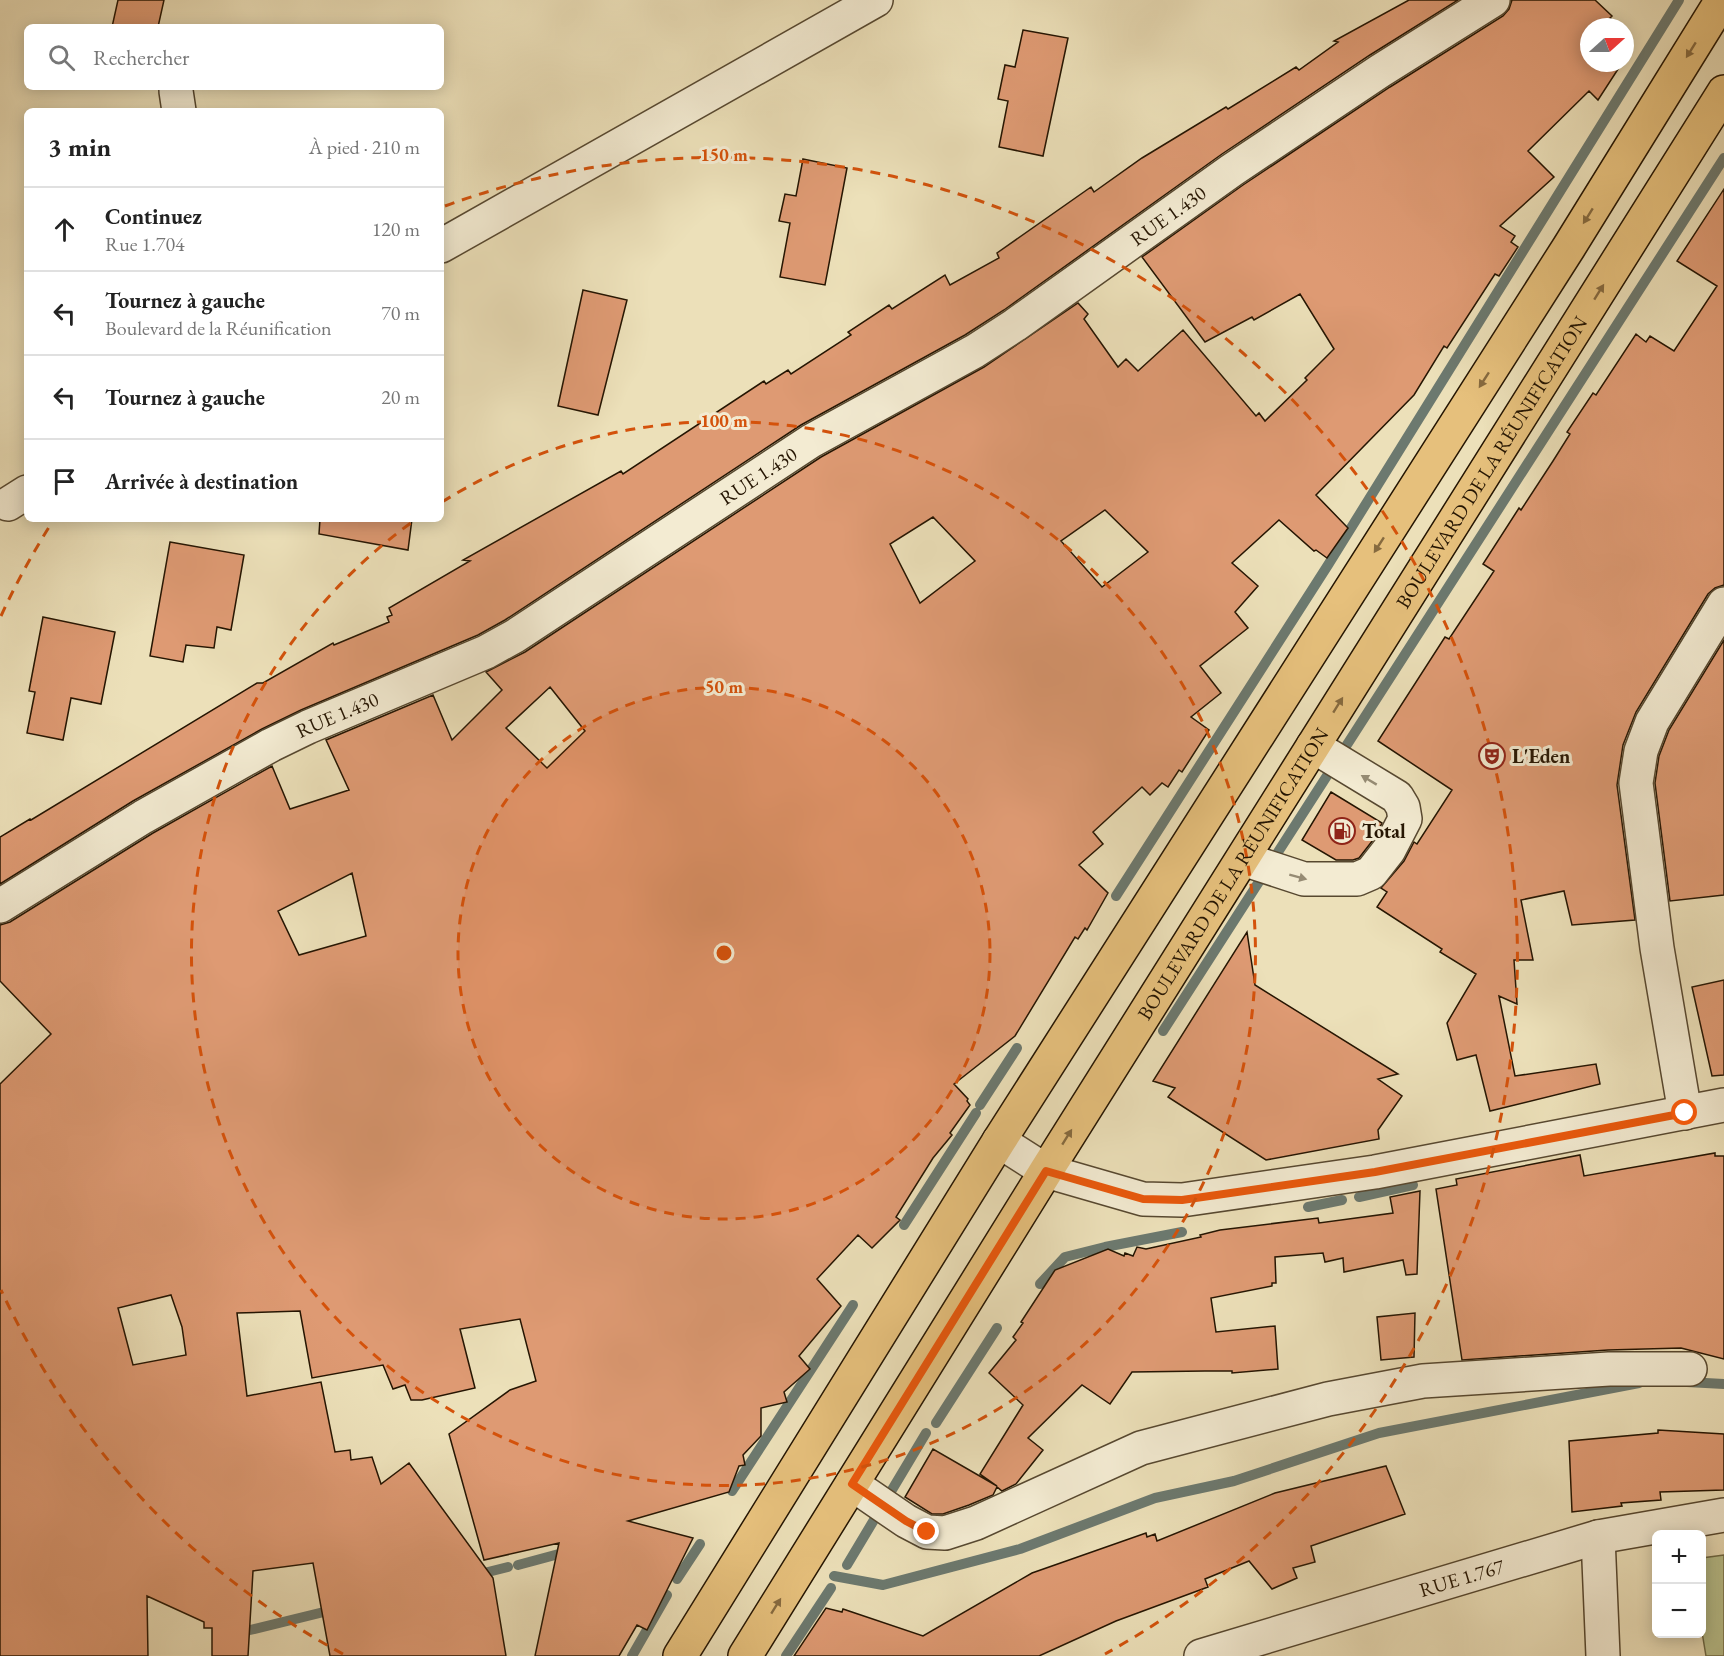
<!DOCTYPE html>
<html lang="fr">
<meta charset="utf-8">
<style>
:root{--surface:#fff;--page:#f6f6f6;--text:#222;--muted:#767676;--line:#e0e0e0}
body{margin:0;font-family:"EB Garamond",serif;background:var(--page);color:var(--text)}
.controls{position:absolute;right:18px;bottom:18px;display:grid;overflow:hidden;border-radius:9px;box-shadow:0 3px 15px #0003}
.controls button{width:54px;height:54px;display:grid;place-items:center;padding:0;border:0;border-bottom:2px solid var(--line);background:var(--surface);color:var(--text);font:30px sans-serif}
.compass{position:absolute;left:1580px;top:18px;width:54px;height:54px;border-radius:50%;background:var(--surface);box-shadow:0 3px 15px #0003;rotate:69deg}
.stop{position:absolute;width:18px;height:18px;margin:-14px;border:4px solid #ea580c;border-radius:50%;background:#fff}
.stop.end{background:#ea580c;border-color:#fff;box-shadow:0 2px 6px #0008}
.list{margin:0;padding:0;list-style:none}
h2{display:flex;justify-content:space-between;align-items:center;height:78px;margin:0;padding:0 24px;font-size:26px}
h2 small{font-size:20px;font-weight:400;color:var(--muted)}
.list li{display:grid;grid-template-columns:39px 1fr auto;gap:18px;align-items:center;box-sizing:border-box;height:84px;padding:0 24px;border-top:2px solid var(--line)}
.list b{display:block;font-size:22px;white-space:nowrap}
.list p{margin:0;font-size:20px;white-space:nowrap;color:var(--muted)}
.list em{font-size:20px;font-style:normal;color:var(--muted)}
.icon{flex:none;width:33px;height:33px;fill:none;stroke:currentColor;stroke-width:2;stroke-linecap:round;stroke-linejoin:round}
.map{position:relative;flex:none;width:1724px;height:1656px;overflow:hidden}
.search{position:absolute;background:var(--surface);box-shadow:0 3px 15px #0003;left:24px;top:24px;width:420px;height:66px;display:flex;align-items:center;gap:15px;box-sizing:border-box;padding:0 21px;border-radius:9px;color:var(--muted);font-size:22px}
.panel{position:absolute;background:var(--surface);box-shadow:0 3px 15px #0003;left:24px;top:108px;width:420px;height:414px;border-radius:9px}
.map>svg:first-child{display:block}
</style>
<div class="map">
<svg width="1724" height="1656" viewBox="0 0 1724 1656">
<rect width="100%" height="100%" fill="#ece0b9"/>
<filter id="stains"><feTurbulence type="fractalNoise" baseFrequency=".00333" numOctaves="4"/><feColorMatrix values="0 0 0 0 .2 0 0 0 0 .09 0 0 0 0 .02 0 0 0 .5 -.17"/></filter>
<radialGradient id="worn" r=".72"><stop offset=".6" stop-color="#630" stop-opacity="0"/><stop offset="1" stop-color="#630" stop-opacity=".3"/></radialGradient>
<path fill="#bac28e" stroke="#706c48" stroke-width="1.5" d="M1724,1555V1656H1706L1702,1632V1558Z"/>
<g fill="none" stroke-linecap="round" stroke-linejoin="round">
<path stroke="#6c796f" stroke-width="10" d="M1116,896L1328,565L1679,0
M1163,1031L1724,158
M980,1105L1017,1048
M1359,1197L1413,1185
M1308,1207L1342,1200
M904,1225L976,1113
M1040,1284L1065,1257L1105,1247L1182,1232
M1687,1382L1724,1384
M936,1423L997,1328
M732,1491L853,1305
M518,1565L570,1551
M847,1565L926,1433
M476,1575L508,1567
M834,1576L883,1585L1020,1549L1155,1498L1234,1481L1379,1433L1639,1383
M677,1579L700,1544
M250,1630L336,1609
M632,1656L667,1595
M786,1656L831,1588"/>
</g>
<path fill="#de9a73" stroke="#251502" stroke-width="1.5" fill-rule="evenodd" d="M118,0H164L158,27H112Z
M1409,0H1458L1370,55L1222,154L1004,310L965,335L801,425L505,620L478,635L301,710L262,729L133,801L0,884V837L30,819L31,820L257,683H263L333,643L334,645L389,622L387,617L392,615L389,608L470,561L463,560L621,471L623,474L764,381L766,384L788,370L791,374L851,335L848,332L889,305L892,309L945,275L950,285L999,258L997,253L1091,187L1094,192L1142,158L1226,107L1228,109L1296,67L1299,70L1338,42L1334,41Z
M1512,0H1595L1612,16L1610,18L1617,25L1616,27H1589V63H1622L1598,100L1589,91L1528,151L1554,177L1500,226L1515,236L1511,242L1518,247L1499,276L1495,274L1447,348L1444,346L1414,395L1316,495L1348,528L1327,558L1316,550L1314,551L1279,520L1232,563L1258,586L1235,612L1248,628L1200,666L1221,693L1191,717L1209,730L1182,772L1179,770L1168,787L1162,783L1150,795L1142,787L1093,832L1103,844L1079,865L1108,893L1087,930L1085,928L1078,939L1075,937L1015,1036L954,1084L968,1099L967,1101L970,1105L950,1133L952,1135L933,1158L896,1217L900,1220L872,1248L858,1235L817,1279L841,1306L799,1356L810,1369L784,1392L787,1402L761,1408V1436L743,1455L745,1465L739,1466L729,1492L628,1521L693,1538L647,1630L637,1625L619,1656H535L559,1543L484,1560L449,1434L510,1390L536,1381L520,1319L460,1329L475,1388L422,1400H411L405,1385L393,1389L383,1365L312,1378L300,1311L237,1313L247,1396L321,1382L335,1452L350,1450L351,1460L372,1457L381,1484L409,1463L493,1578L506,1656H330L313,1563L253,1571L248,1656H212V1628H204V1622L147,1596L148,1656H0V1084L51,1034L0,981V925L10,922L153,833L272,766L290,809L349,790L326,740L433,695L452,740L502,690L486,672L525,652L821,457L984,367L1078,303L1088,314L1084,319L1118,367L1126,359L1138,371L1183,330L1256,416L1259,413L1265,421L1307,380L1305,378L1334,349L1300,294L1254,320L1252,317L1205,342L1142,257L1243,185L1390,87L1503,16L1509,9ZM1105,510L1148,552L1102,587L1061,541ZM933,517L975,561L920,603L890,544ZM550,687L585,731L547,768L506,728ZM352,873L366,936L299,955L278,911ZM171,1295L182,1327L186,1355L133,1365L118,1308Z
M1023,30L1068,38L1043,156L999,147L1008,101L998,99L1005,65L1015,67Z
M803,159L847,168L825,285L780,277L790,223L779,221L785,194L796,196Z
M1724,189V585L1715,588L1708,594L1636,712L1623,745L1617,785L1635,920L1572,925L1564,891L1521,900L1533,960H1514L1517,1004L1499,996L1515,1076L1596,1064L1600,1084L1490,1111L1476,1055L1457,1060L1447,1023L1476,974L1440,952L1442,949L1377,907L1387,892L1381,888L1404,861L1414,842L1417,844L1452,790L1378,741L1445,637L1449,639L1494,571L1483,564L1519,508L1521,510L1553,461L1570,434L1567,432L1593,393L1596,395L1636,334L1646,342L1650,336L1674,351L1717,286L1677,261Z
M583,290L627,300L598,415L558,406Z
M320,519H412L408,550L319,534Z
M170,542L244,555L231,630L217,627L214,648L186,645L183,662L150,656Z
M43,617L115,632L101,704L71,698L63,740L27,733L35,692L29,691Z
M1724,640V895L1670,901L1655,783L1659,756L1669,730Z
M1331,792L1382,823L1373,840L1359,858L1353,860H1336L1302,840Z
M1247,932L1255,985L1398,1074L1378,1079L1402,1096L1378,1130L1379,1139L1266,1160L1168,1097L1175,1088L1153,1081Z
M1724,980V1075L1712,1076L1692,987Z
M1715,1153V1156H1724V1359L1681,1348L1608,1350L1462,1360L1436,1189L1457,1185L1456,1179L1580,1155L1584,1176Z
M1420,1191L1417,1274L1406,1275L1403,1260L1344,1272L1343,1258L1325,1262L1323,1253L1275,1257L1276,1283H1272V1286L1211,1298L1216,1332L1275,1326L1278,1369L1232,1373V1371H1205L1132,1372L1110,1404L1082,1385L1028,1438L1043,1450L1016,1484L1002,1491L997,1487L993,1495L969,1505L943,1514H932L905,1497L933,1449L997,1486L980,1474L1023,1405L989,1373L1016,1340L1013,1337L1023,1323L1021,1322L1055,1270L1108,1249L1124,1256L1125,1253L1133,1256L1137,1247L1146,1249L1201,1237L1200,1235L1220,1230L1318,1218L1319,1223L1393,1213L1390,1197Z
M1415,1313L1414,1357L1381,1360L1377,1317Z
M1658,1430L1724,1434V1490L1660,1492L1661,1500L1621,1503L1622,1506L1572,1512L1569,1441L1658,1433Z
M1386,1466L1405,1514L1311,1546L1315,1562L1293,1568L1297,1578L1272,1589L1249,1561L1205,1579L1208,1587L1116,1621L1039,1656H794L826,1608L842,1612L843,1609L923,1636L1032,1573L1146,1533L1147,1537L1155,1534L1157,1541L1275,1493Z"/>
<g fill="none" stroke-linecap="round" stroke-linejoin="round">
<defs>
<g id="minor">
<path d="M176,91L179,111"/>
<path d="M441,246L876,0"/>
<path d="M8,504L27,492"/>
<path d="M1243,859L1304,879H1357L1371,873L1389,850L1405,819L1403,807L1397,797L1313,746"/>
<path id="s1" d="M0,906L143,817L271,745L308,727L486,652L515,636L811,441L975,351L1015,325L1232,170L1380,71L1493,0"/>
<path d="M1685,1113L1657,948L1636,783L1641,751L1652,722L1724,604"/>
<path d="M999,1141L1046,1171L1143,1199L1182,1200L1375,1172L1724,1105"/>
<path d="M852,1484L906,1521L927,1532L945,1533L976,1523L1141,1448L1328,1399L1423,1381L1609,1369H1690"/>
<path d="M1598,1537L1603,1656"/>
<path id="s2" d="M1201,1656L1598,1537L1724,1515"/>
</g>
<g id="major">
<path d="M680,1656L999,1141L1569,247L1722,0"/>
<path id="s3" d="M745,1656L1046,1171L1724,92"/>
</g>
</defs>
<use href="#minor" stroke="#574830" stroke-width="36"/>
<use href="#major" stroke="#251502" stroke-width="36"/>
<use href="#minor" stroke="#f3ebd2" stroke-width="33"/>
<use href="#major" stroke="#e6c07c" stroke-width="33"/>
</g>
<defs><path id="oneway-solid" d="M-6-.8H1V-3.2L6.5 0L1 3.2V.8H-6Z" transform="scale(1.5)"/></defs>
<g fill="#866a3f">
<use href="#oneway-solid" transform="translate(1691 50) rotate(122)"/>
<use href="#oneway-solid" transform="translate(1588 216) rotate(122)"/>
<use href="#oneway-solid" transform="translate(1599 292) rotate(-58)"/>
<use href="#oneway-solid" transform="translate(1484 380) rotate(123)"/>
<use href="#oneway-solid" transform="translate(1379 545) rotate(123)"/>
<use href="#oneway-solid" transform="translate(1338 705) rotate(-58)"/>
<use href="#oneway-solid" transform="translate(1067 1137) rotate(-58)"/>
<use href="#oneway-solid" transform="translate(776 1606) rotate(-58)"/>
</g>
<g fill="#968b74">
<use href="#oneway-solid" transform="translate(1369 780) rotate(-149)"/>
<use href="#oneway-solid" transform="translate(1298 877) rotate(15)"/>
</g>
<g fill="none" stroke-linecap="round" stroke-linejoin="round">
<path stroke="#ea580c" stroke-width="8" d="M927,1532L906,1521L852,1484L1046,1171L1143,1199L1182,1200L1375,1172L1685,1113"/>
</g>
<circle cx="724" cy="953" r="266" fill="#d4520b" fill-opacity=".12"/>
<g fill="none" stroke="#d4520b" stroke-width="3" stroke-dasharray="10 8">
<circle cx="724" cy="953" r="266"/>
<path d="M442 502A532 532 0 1 1 415 520"/>
<path d="M343 1654A798 798 0 0 1 1 1290M1 616A798 798 0 0 1 51 524M445 206A798 798 0 0 1 1105 1654"/>
</g>
<defs>
<symbol id="theatre-ring" viewBox="-11 -11 22 22"><circle r="9.5" fill="#f3ebd2" stroke="#8f2418" stroke-width="1.5"/><path d="M-5-5.5Q0-4 5-5.5V0Q5 5 0 6Q-5 5-5 0ZM-3.3-2.5H-1v1.5H-3.3ZM1-2.5H3.3v1.5H1ZM-2.8 1Q0 5.5 2.8 1Z" fill="#8f2418"/></symbol>
<symbol id="fuel-ring" viewBox="-11 -11 22 22"><circle r="9.5" fill="#f3ebd2" stroke="#8f2418" stroke-width="1.5"/><path d="M-5.5-6h7V0h2V4h1.3V-2.5L3-4.5l.8-.8L6-3V5H2.5V1h-1V6h-7ZM-4.2-4.7v3.2H.2V-4.7Z" fill="#8f2418"/></symbol>
</defs>
<g fill-rule="evenodd">
<use href="#theatre-ring" x="1477" y="741" width="30" height="30"/>
<use href="#fuel-ring" x="1327" y="816" width="30" height="30"/>
</g>
<g text-anchor="middle" stroke-width="6" stroke-linejoin="round" paint-order="stroke">
<g font-size="20" fill="#251502" stroke="#f3ebd2">
<text dy="7" stroke="none"><textPath href="#s1" startOffset="1360">RUE 1.430</textPath></text>
<text dy="7" stroke="none"><textPath href="#s3" startOffset="1408">BOULEVARD DE LA RÉUNIFICATION</textPath></text>
<text dy="7" stroke="none"><textPath href="#s1" startOffset="874">RUE 1.430</textPath></text>
<text dy="7" stroke="none"><textPath href="#s1" startOffset="388">RUE 1.430</textPath></text>
<text dy="7" stroke="none"><textPath href="#s3" startOffset="922">BOULEVARD DE LA RÉUNIFICATION</textPath></text>
<text dy="7" stroke="none"><textPath href="#s2" startOffset="272">RUE 1.767</textPath></text>
</g>
<g font-size="20" font-weight="bold" fill="#251502" stroke="#f3ebd2" text-anchor="start">
<text x="1512" y="763">L'Eden</text>
<text x="1362" y="838">Total</text>
</g>
</g>
<circle cx="724" cy="953" r="9" fill="#d4520b" stroke="#f3ebd2" stroke-width="3"/>
<g font-size="18" text-anchor="middle" font-weight="bold" fill="#d4520b" stroke="#f3ebd2" stroke-width="6" stroke-linejoin="round" paint-order="stroke">
<text x="724" y="161">150 m</text>
<text x="724" y="427">100 m</text>
<text x="724" y="693">50 m</text>
</g>
<rect width="100%" height="100%" filter="url(#stains)"/>
<rect width="100%" height="100%" fill="url(#worn)"/>
</svg>
<div class="controls">
<button>+</button>
<button>−</button>
</div>
<svg class="compass" viewBox="-18 -18 36 36"><path d="M0-13l5 13h-10z" fill="#e53935"/><path d="M0 13l5-13h-10z" fill="#767676"/></svg>
<div class="stop" style="left:1685px;top:1113px"></div>
<div class="stop end" style="left:927px;top:1532px"></div>
<div class="search"><svg class="icon" aria-label="search" viewBox="0 0 24 24"><circle cx="10" cy="10" r="6"/><path d="M15 15l6 6"/></svg>Rechercher</div>
<section class="panel">
<h2>3 min<small>À pied · 210 m</small></h2>
<ul class="list">
<li><svg class="icon" aria-label="ahead" viewBox="0 0 24 24"><path d="M12 20V5M6 11l6-6 6 6"/></svg><div><b>Continuez</b><p>Rue 1.704</p></div><em>120 m</em></li>
<li><svg class="icon" aria-label="left" viewBox="0 0 24 24"><path d="M17 20v-9H6M10 6l-5 5 5 5"/></svg><div><b>Tournez à gauche</b><p>Boulevard de la Réunification</p></div><em>70 m</em></li>
<li><svg class="icon" aria-label="left" viewBox="0 0 24 24"><path d="M17 20v-9H6M10 6l-5 5 5 5"/></svg><div><b>Tournez à gauche</b></div><em>20 m</em></li>
<li><svg class="icon" aria-label="arrive" viewBox="0 0 24 24"><path d="M6 21V4h12l-3 4 3 4H6"/></svg><div><b>Arrivée à destination</b></div></li>
</ul>
</section>
</div>
